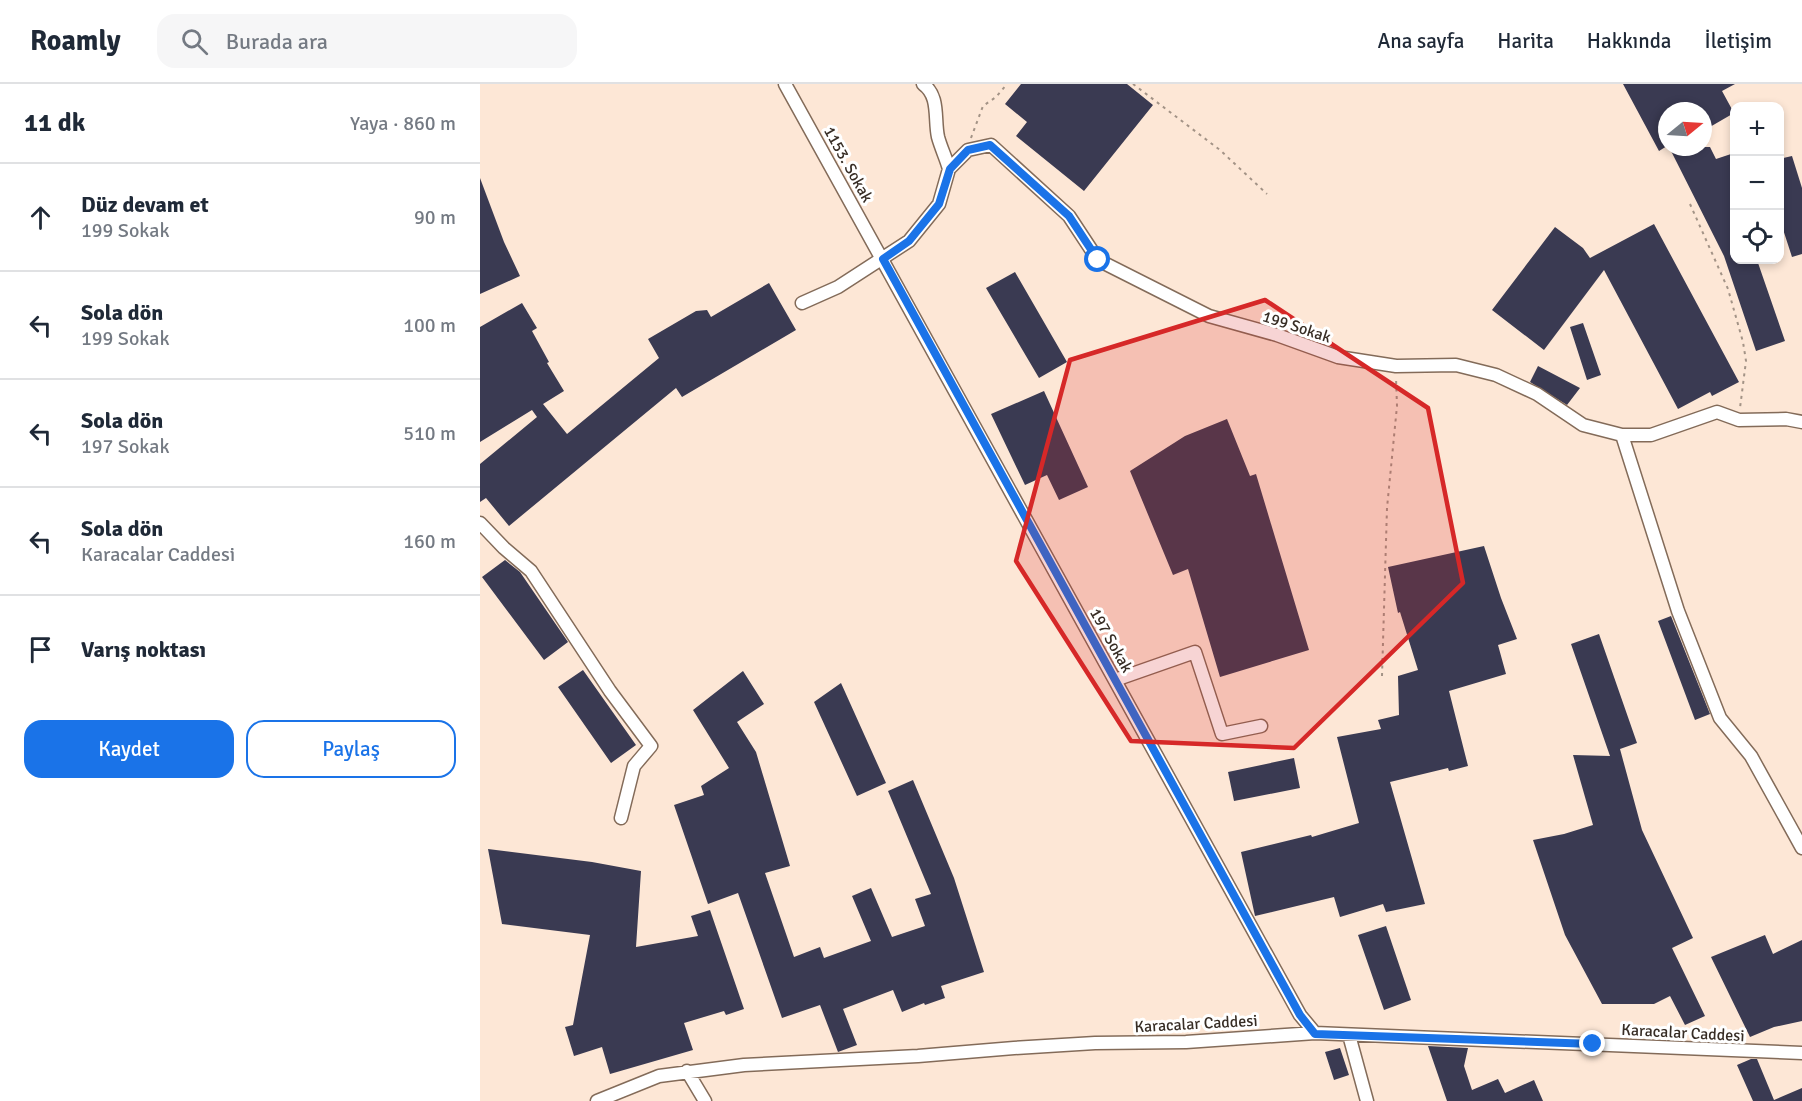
<!DOCTYPE html>
<html lang="tr">
<meta charset="utf-8">
<style>
:root{--surface:#fff;--page:#f6f6f7;--text:#1f2937;--muted:#747a83;--line:#e0e1e3;--accent:#1a73e8}
body{margin:0;font-family:Signika,sans-serif;background:var(--page);color:var(--text)}
.controls{position:absolute;right:18px;top:18px;display:grid;overflow:hidden;border-radius:12px;box-shadow:0 3px 9px #0003}
.controls button{width:54px;height:54px;display:grid;place-items:center;padding:0;border:0;border-bottom:2px solid var(--line);background:var(--surface);color:var(--text);font:30px sans-serif}
.compass{position:absolute;left:1178px;top:18px;width:54px;height:54px;border-radius:50%;background:var(--surface);box-shadow:0 3px 9px #0003;rotate:72deg}
.stop{position:absolute;width:18px;height:18px;margin:-14px;border:4px solid #1a73e8;border-radius:50%;background:#fff}
.stop.end{background:#1a73e8;border-color:#fff;box-shadow:0 2px 6px #0008}
.list{margin:0;padding:0;list-style:none}
h2{display:flex;justify-content:space-between;align-items:center;height:78px;margin:0;padding:0 24px;font-size:26px}
h2 small{font-size:20px;font-weight:400;color:var(--muted)}
.list li{display:grid;grid-template-columns:39px 1fr auto;gap:18px;align-items:center;box-sizing:border-box;height:108px;padding:0 24px;border-top:2px solid var(--line)}
.list b{display:block;font-size:22px;white-space:nowrap}
.list p{margin:0;font-size:20px;white-space:nowrap;color:var(--muted)}
.list em{font-size:20px;font-style:normal;color:var(--muted)}
.actions{display:flex;gap:12px;padding:18px 24px}
.actions a{flex:1;padding:14px 0;border:2px solid var(--accent);border-radius:18px;text-align:center;font-size:21px;color:var(--accent)}
.actions .main{background:var(--accent);color:#fff}
.icon{flex:none;width:33px;height:33px;fill:none;stroke:currentColor;stroke-width:2;stroke-linecap:round;stroke-linejoin:round}
.map{position:relative;flex:none;width:1322px;height:1017px;overflow:hidden}
header{display:flex;align-items:center;gap:36px;box-sizing:border-box;height:84px;padding:0 30px;background:var(--surface);border-bottom:2px solid var(--line)}
header strong{font-size:28px}
nav{display:flex;gap:33px;margin-inline-start:auto;font-size:21px}
.search{width:420px;height:54px;background:var(--page);display:flex;align-items:center;gap:15px;box-sizing:border-box;padding:0 21px;border-radius:18px;color:var(--muted);font-size:22px}
main{display:flex}
aside{flex:1;background:var(--surface)}
.map>svg:first-child{display:block}
</style>
<header>
<strong>Roamly</strong>
<div class="search"><svg class="icon" aria-label="search" viewBox="0 0 24 24"><circle cx="10" cy="10" r="6"/><path d="M15 15l6 6"/></svg>Burada ara</div>
<nav><a>Ana sayfa</a><a>Harita</a><a>Hakkında</a><a>İletişim</a></nav>
</header>
<main>
<aside>
<h2>11 dk<small>Yaya · 860 m</small></h2>
<ul class="list">
<li><svg class="icon" aria-label="ahead" viewBox="0 0 24 24"><path d="M12 20V5M6 11l6-6 6 6"/></svg><div><b>Düz devam et</b><p>199 Sokak</p></div><em>90 m</em></li>
<li><svg class="icon" aria-label="left" viewBox="0 0 24 24"><path d="M17 20v-9H6M10 6l-5 5 5 5"/></svg><div><b>Sola dön</b><p>199 Sokak</p></div><em>100 m</em></li>
<li><svg class="icon" aria-label="left" viewBox="0 0 24 24"><path d="M17 20v-9H6M10 6l-5 5 5 5"/></svg><div><b>Sola dön</b><p>197 Sokak</p></div><em>510 m</em></li>
<li><svg class="icon" aria-label="left" viewBox="0 0 24 24"><path d="M17 20v-9H6M10 6l-5 5 5 5"/></svg><div><b>Sola dön</b><p>Karacalar Caddesi</p></div><em>160 m</em></li>
<li><svg class="icon" aria-label="arrive" viewBox="0 0 24 24"><path d="M6 21V4h12l-3 4 3 4H6"/></svg><div><b>Varış noktası</b></div></li>
</ul>
<div class="actions"><a class="main">Kaydet</a><a>Paylaş</a></div>
</aside>
<div class="map">
<svg width="1322" height="1017" viewBox="0 0 1322 1017">
<rect width="100%" height="100%" fill="#fde7d6"/>
<path fill="#3a3a52" d="M541,0H647L673,21L604,107L536,52L547,38L525,20Z
M1143,0H1255L1242,7L1254,29L1223,47V27H1187V62L1179,67Z
M1189,63H1230L1236,75L1254,69V176H1277L1305,257L1276,267L1244,172Z
M1312,72L1322,104V170L1312,173L1299,133V75Z
M0,94L24,158L40,192L0,210Z
M1174,140L1259,298L1232,312L1230,308L1198,325L1124,186L1064,266L1012,226L1075,143L1103,164L1110,174Z
M535,188L587,278L559,294L506,204Z
M289,199L316,246L202,313L196,304L29,442L6,414L0,418V380L57,333L52,326L0,358V243L42,219L57,244L52,247L69,278L67,279L84,307L63,320L87,350L179,274L168,255L216,227L227,226L231,233Z
M1103,239L1121,291L1107,296L1090,243Z
M1058,282L1100,304L1087,321L1050,298Z
M564,307L608,403L579,416L567,391L545,401L511,330Z
M747,335L770,392L776,390L829,566L740,593L708,485L693,491L650,387L705,352Z
M1004,462L1021,514L1037,555L1018,561L1026,590L969,607L988,682L969,687L968,684L910,698L945,820L906,828L903,820L860,833L854,813L775,832L761,768L831,751L832,753L879,739L857,653L901,645L898,636L919,631L918,592L938,586L920,528L918,529L908,483Z
M25,476L40,488L88,558L64,576L2,493Z
M1191,532L1230,630L1215,636L1178,537Z
M1119,550L1157,659L1140,665L1162,746L1213,854L1192,864L1225,932L1205,941L1190,912L1174,920H1122L1085,851L1053,756L1084,750L1113,741L1093,671L1130,672L1091,560Z
M103,586L156,661L131,679L78,603Z
M263,587L284,620L257,638L276,668L310,782L285,789L314,873L340,863L344,874L391,857L372,812L391,804L412,853L445,842L435,815L451,810L408,707L433,696L474,794L504,888L461,902L465,914L445,921L444,919L422,928L413,906L363,925L377,961L358,968L340,921L302,934L258,809L228,820L194,721L224,711L221,702L249,684L213,626Z
M361,599L406,699L377,712L334,618Z
M814,674L820,704L754,717L748,688Z
M8,765L112,778L161,787L156,863L218,852L211,832L230,826L264,925L246,931L244,927L204,939L213,966L130,990L122,963L94,972L85,943L93,941L110,851L22,840Z
M906,842L931,916L904,926L878,851Z
M1285,851L1293,870L1322,856V937L1294,943L1270,953L1231,873Z
M948,962L988,964L984,982L992,1006L1018,995L1025,1009L1054,996L1063,1017H967Z
M860,964L869,991L854,996L845,968Z
M1271,975H1277L1294,1016L1322,1004V1017H1273L1257,981Z"/>
<g fill="none" stroke-linecap="round" stroke-linejoin="round">
<defs>
<path id="minor" d="M305,0L820,931L835,949
M443,0C460,12 454,35 458,53C461,64 466,74 469,85
M322,219L358,203L429,157L459,120L469,85L488,66L511,61L589,132L618,176L729,232L797,251L858,273L916,282L976,281L1016,291L1057,310L1103,341L1142,351H1171L1237,328L1259,336L1306,335L1322,338
M1142,351L1198,527L1240,634L1271,672L1322,764
M0,439L24,464L51,487L130,607L171,662L154,682L141,734
M635,596L715,568L742,650L781,642
M869,951L887,1017
M207,987L225,1017
M117,1017L179,992L264,981L438,972L534,964L615,959L706,958L835,949L1322,969"/>
</defs>
<use href="#minor" stroke="#836b59" stroke-width="15"/>
<path stroke="#a39386" stroke-width="2" stroke-dasharray="3 4.5" stroke-linecap="butt" d="M653,0L740,66L787,110
M491,54L503,22L516,13L527,0
M1210,120L1248,205L1263,258L1266,277L1260,324
M902,592L907,424L917,322L916,294"/>
<use href="#minor" stroke="#fff" stroke-width="12"/>
</g>
<g fill="none" stroke-linecap="round" stroke-linejoin="round">
<path stroke="#1a73e8" stroke-width="8" d="M618,176L589,132L510,61L488,66L470,85L459,120L429,157L403,175L820,931L835,950L1113,960"/>
</g>
<path fill="#d62828" fill-opacity="0.2" stroke="#d62828" stroke-width="4.5" stroke-linejoin="round" d="M785,216L948,324L983,499L814,664L651,657L536,477L590,276Z"/>
<g text-anchor="middle" stroke-width="6" stroke-linejoin="round" paint-order="stroke">
<g font-size="16" fill="#372d25" stroke="#fff">
<text transform="translate(369 80) rotate(61)" y="6">1153. Sokak</text>
<text transform="translate(817 242) rotate(18)" y="6">199 Sokak</text>
<text transform="translate(632 556) rotate(61)" y="6">197 Sokak</text>
<text transform="translate(716 939) rotate(-3)" y="6">Karacalar Caddesi</text>
<text transform="translate(1203 948) rotate(3)" y="6">Karacalar Caddesi</text>
</g>
</g>
</svg>
<div class="controls">
<button>+</button>
<button>−</button>
<button><svg class="icon" aria-label="locate" viewBox="0 0 24 24"><circle cx="12" cy="12" r="6"/><path d="M12 2v4M12 18v4M2 12h4M18 12h4"/></svg></button>
</div>
<svg class="compass" viewBox="-18 -18 36 36"><path d="M0-13l5 13h-10z" fill="#e53935"/><path d="M0 13l5-13h-10z" fill="#747a83"/></svg>
<div class="stop" style="left:618px;top:176px"></div>
<div class="stop end" style="left:1113px;top:960px"></div>
</div>
</main>
